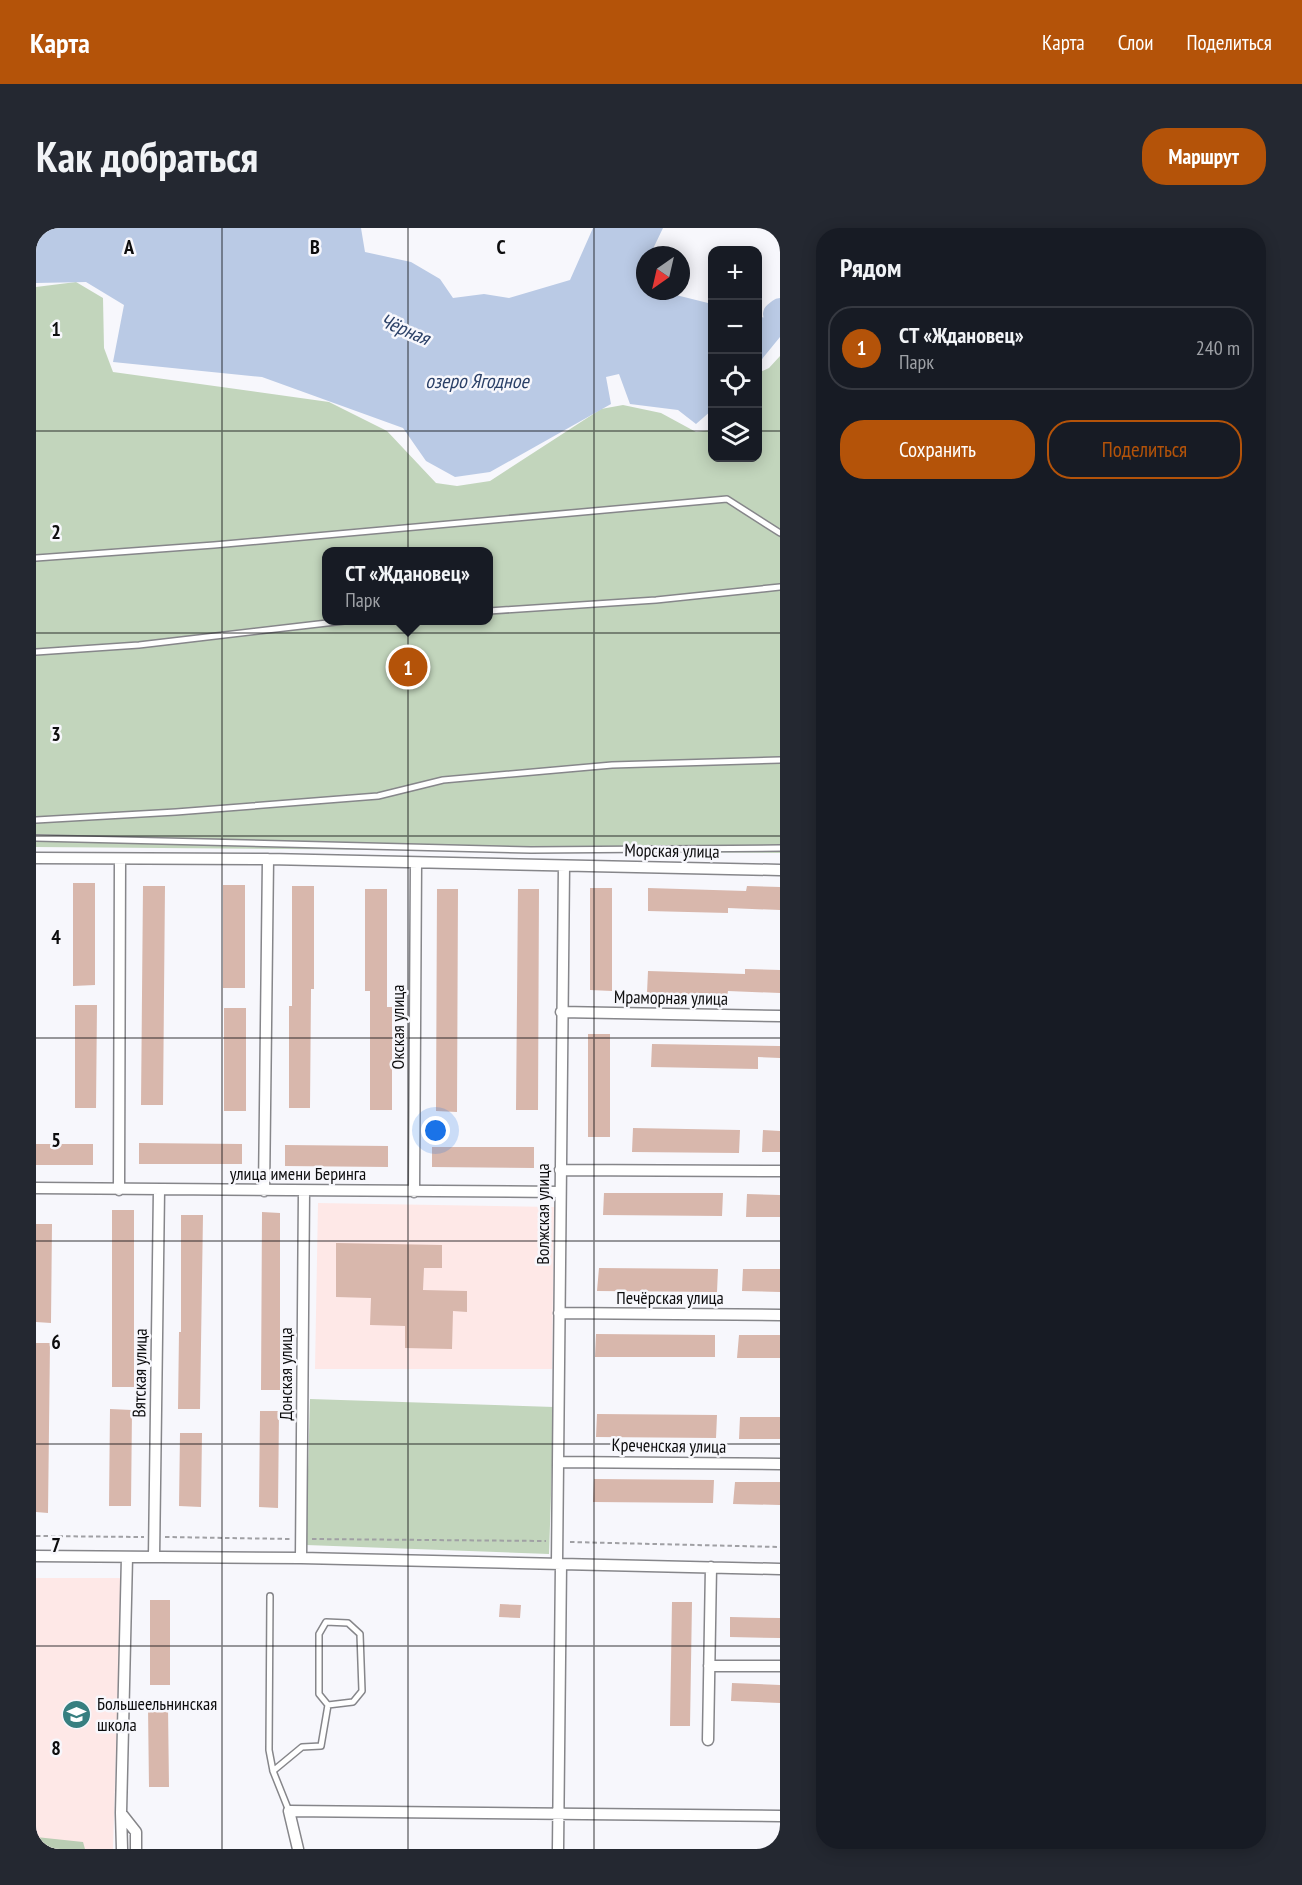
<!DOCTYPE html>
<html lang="ru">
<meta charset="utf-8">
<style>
:root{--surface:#171b24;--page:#242831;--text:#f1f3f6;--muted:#9ea1a6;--line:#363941;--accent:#b45309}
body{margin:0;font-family:"PT Sans Narrow",sans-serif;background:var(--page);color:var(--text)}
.controls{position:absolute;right:18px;top:18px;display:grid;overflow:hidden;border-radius:12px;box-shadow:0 3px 15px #0003}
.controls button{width:54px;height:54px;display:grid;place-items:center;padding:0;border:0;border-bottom:2px solid var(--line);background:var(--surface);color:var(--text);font:30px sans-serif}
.compass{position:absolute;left:600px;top:18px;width:54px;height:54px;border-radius:50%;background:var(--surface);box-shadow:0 3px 15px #0003;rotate:214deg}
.you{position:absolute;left:400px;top:903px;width:21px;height:21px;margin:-15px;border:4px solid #fff;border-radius:50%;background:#1a73e8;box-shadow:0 0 0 9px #1a73e833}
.badge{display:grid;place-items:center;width:39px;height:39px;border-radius:50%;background:var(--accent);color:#fff;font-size:20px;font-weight:700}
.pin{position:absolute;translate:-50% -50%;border:3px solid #fff;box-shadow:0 2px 6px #0006}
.popup{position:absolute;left:286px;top:319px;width:171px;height:78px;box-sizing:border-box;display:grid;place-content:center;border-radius:12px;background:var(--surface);filter:drop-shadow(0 2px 4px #0005);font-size:20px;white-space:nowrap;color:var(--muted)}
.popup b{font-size:22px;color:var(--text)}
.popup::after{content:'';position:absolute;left:50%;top:100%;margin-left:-12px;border:12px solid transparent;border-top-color:var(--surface)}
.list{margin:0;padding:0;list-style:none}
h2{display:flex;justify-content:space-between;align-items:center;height:78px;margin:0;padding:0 24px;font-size:26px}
h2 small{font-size:20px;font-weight:400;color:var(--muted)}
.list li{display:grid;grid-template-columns:39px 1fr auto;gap:18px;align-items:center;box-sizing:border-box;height:84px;margin:0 12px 12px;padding:0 12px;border:2px solid var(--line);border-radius:24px}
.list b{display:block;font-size:22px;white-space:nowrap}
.list p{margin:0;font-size:20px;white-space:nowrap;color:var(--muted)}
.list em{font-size:20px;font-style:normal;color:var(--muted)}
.actions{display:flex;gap:12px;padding:18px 24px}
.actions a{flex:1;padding:14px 0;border:2px solid var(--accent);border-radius:24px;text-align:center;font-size:21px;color:var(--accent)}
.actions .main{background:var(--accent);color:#fff}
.icon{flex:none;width:33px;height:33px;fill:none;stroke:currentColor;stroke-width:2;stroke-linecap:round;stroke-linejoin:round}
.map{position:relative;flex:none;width:744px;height:1621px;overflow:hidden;border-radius:24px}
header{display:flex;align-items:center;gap:36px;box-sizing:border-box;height:84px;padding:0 30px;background:var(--accent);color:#fff}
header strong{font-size:28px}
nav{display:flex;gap:33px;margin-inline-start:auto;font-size:21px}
.intro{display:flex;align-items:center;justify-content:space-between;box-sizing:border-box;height:144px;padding:0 36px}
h1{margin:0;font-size:42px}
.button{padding:15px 27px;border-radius:24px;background:var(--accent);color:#fff;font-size:21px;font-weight:700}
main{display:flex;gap:36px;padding:0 36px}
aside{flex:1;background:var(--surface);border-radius:24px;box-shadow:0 3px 15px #0003}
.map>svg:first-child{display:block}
</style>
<header>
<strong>Карта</strong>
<nav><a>Карта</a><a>Слои</a><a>Поделиться</a></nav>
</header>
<div class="intro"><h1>Как добраться</h1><a class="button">Маршрут</a></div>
<main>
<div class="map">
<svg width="744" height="1621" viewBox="0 0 744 1621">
<rect width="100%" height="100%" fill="#f7f7fc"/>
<path fill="#fee8e7" d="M282,975L518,979L516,1141H279Z
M0,1350H85L77,1621H0Z"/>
<path fill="#c2d5bc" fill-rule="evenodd" d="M40,54L67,70L68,120L77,144L293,174L351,203L400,255L421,258L454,253L565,181L587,177L625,185L660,204L676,202V230H722V145L733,140L744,128V625L0,619V59ZM291,324H453V392H291Z
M274,1171L518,1179L513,1326L270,1317Z"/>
<path fill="#bacdb3" d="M0,1609L47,1614L49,1621H0Z"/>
<path fill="#bacae5" d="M0,0H325L329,24L375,34L404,51L417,70L448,66L473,70L534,52L557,0H627L614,27H609V63H624L676,76V182L660,196L642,182L594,176L583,146L570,149L575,176L454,244L419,249L390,233L367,200L226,149L77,134L88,77L50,54L0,55Z
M722,88L744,94V109L722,136Z"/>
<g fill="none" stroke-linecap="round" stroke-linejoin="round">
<path stroke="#bacae5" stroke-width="24" d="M744,82L739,86L744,89"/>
</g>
<path fill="#d8b7ac" d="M37,655H59V757L37,758Z
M187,657H209V760H187Z
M107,658H129L127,877H105Z
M256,658H278V761H275L274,880H253V778H256Z
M711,658L744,659V682L692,680V685L612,683V660L710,663Z
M554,660H576V763L554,762Z
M329,661H351V779H356V882H334V763H329Z
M401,661H422L421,884L400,883Z
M482,661H503L502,882H480Z
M709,741L744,742V765L692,763L691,768L611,765L612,743L709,746Z
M39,777H61L60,880H39Z
M188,780H210V883H188Z
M552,806H574V909H552Z
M616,816L744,818V830L722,829V841L615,839Z
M597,900L704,902L703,925L596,924Z
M727,902L744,903V924H726Z
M103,915L206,916V936H103Z
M0,916H57V937H0Z
M249,917L352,918V939L249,938Z
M396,919H498V940L396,939Z
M568,965H687L686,988L567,987Z
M711,966L744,967V989H710Z
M76,982H98V1159H76Z
M226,984L244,985V1162H225Z
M145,987H167L164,1181H142L143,1104H145Z
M0,996H16L15,1095L0,1094Z
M300,1015L406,1017V1040H388L387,1062L431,1063V1084L417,1083L416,1121L369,1120V1098L334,1097L335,1070L300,1069Z
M563,1040L682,1041L681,1064L561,1063Z
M707,1041H744V1064L706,1063Z
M560,1106L679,1107V1129H559Z
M703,1107H744V1130H701Z
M0,1115H14L12,1285L0,1284Z
M74,1181L96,1182L95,1278H73Z
M224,1183H243L242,1280L223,1279Z
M561,1186L681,1187L680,1210L560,1209Z
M704,1189H744V1211H703Z
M144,1205H166L165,1279L143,1278Z
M558,1251L678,1252L677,1275L557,1274Z
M699,1254H744V1277L697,1276Z
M114,1372H134V1457H114Z
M636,1374H656L654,1498H634Z
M464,1376L485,1377L484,1390L463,1389Z
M694,1389L744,1390V1410L694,1409Z
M696,1455L744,1457V1475L695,1473Z
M132,1478L133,1559H113L112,1479Z"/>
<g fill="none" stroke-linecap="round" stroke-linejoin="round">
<defs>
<path id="service" d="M0,330L178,317L691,271L744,305
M453,383L620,372L744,359
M0,424L103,417L317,392
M0,592L140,584L342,568L407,552L576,537L744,532
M0,610L495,622L744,620
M234,1368L233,1522L237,1543L253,1583
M237,1543L266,1519L285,1518L292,1477L283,1466V1406L290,1394L312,1395L324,1406L326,1463L317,1474L292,1477"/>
<path id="minor" d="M0,630L232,631L744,642
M525,784L744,788
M524,942L744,943
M0,960L524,964
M83,962L84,631
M228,963L232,631
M378,964L380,635
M523,1085L744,1087
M522,1234L744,1236
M0,1328L265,1330L744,1341
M118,1329L123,962
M265,1330L268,963
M521,1335L528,638
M673,1438H744
M672,1512L675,1339
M85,1585L100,1604V1621
M86,1621L85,1585L91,1329
M262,1621L253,1583L744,1588
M522,1621L525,1336"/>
</defs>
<use href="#service" stroke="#86868a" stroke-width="8"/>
<use href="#minor" stroke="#86868a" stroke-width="13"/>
<path stroke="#a0a0a4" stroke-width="2" stroke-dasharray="4.5 3" stroke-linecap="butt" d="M0,1308L108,1309
M129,1309L255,1311
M276,1311L510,1313
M534,1314L744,1319"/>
<use href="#service" stroke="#fff" stroke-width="5"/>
<use href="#minor" stroke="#fff" stroke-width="10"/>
</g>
<path fill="none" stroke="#0d0d0e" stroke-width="1.5" stroke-opacity="0.55" d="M186,0V1621M372,0V1621M558,0V1621M0,203H676M722,203H744M0,405H744M0,608H744M0,810H744M0,1013H744M0,1216H744M0,1418H744"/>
<defs>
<symbol id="school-disc" viewBox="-11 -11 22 22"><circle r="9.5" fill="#377f80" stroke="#f7f7fc"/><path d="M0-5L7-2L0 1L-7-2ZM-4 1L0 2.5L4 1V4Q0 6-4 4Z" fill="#fff"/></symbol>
</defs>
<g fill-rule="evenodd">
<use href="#school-disc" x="24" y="1470" width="33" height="33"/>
</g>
<g text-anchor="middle" stroke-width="5" stroke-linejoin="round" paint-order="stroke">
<g font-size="18" fill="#0d0d0e" stroke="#f7f7fc">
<text transform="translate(636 623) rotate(1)" y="6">Морская улица</text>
<text transform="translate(635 770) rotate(1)" y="6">Мраморная улица</text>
<text transform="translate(362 799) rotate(-90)" y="6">Окская улица</text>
<text x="262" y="952">улица имени Беринга</text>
<text transform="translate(507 986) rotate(-90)" y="6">Волжская улица</text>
<text x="634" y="1076">Печёрская улица</text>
<text transform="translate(104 1145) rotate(-89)" y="6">Вятская улица</text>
<text transform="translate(250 1146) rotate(-90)" y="6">Донская улица</text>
<text transform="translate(633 1218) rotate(1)" y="6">Креченская улица</text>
</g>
<g font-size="18" fill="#0d0d0e" stroke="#f7f7fc" text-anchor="start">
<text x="61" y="1482">Большеельнинская<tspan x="61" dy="21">школа</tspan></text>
</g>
<g font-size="20" font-style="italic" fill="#2b4067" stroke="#f7f7fc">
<text transform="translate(369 101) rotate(23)" y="7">Чёрная</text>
<text x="441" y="160">озеро Ягодное</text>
</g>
</g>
<g font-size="20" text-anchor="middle" font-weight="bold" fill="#0d0d0e" stroke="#f7f7fc" stroke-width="5" stroke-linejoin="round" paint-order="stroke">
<text x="93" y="26">A</text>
<text x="279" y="26">B</text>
<text x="465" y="26">C</text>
<text x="20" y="108">1</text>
<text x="20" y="311">2</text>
<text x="20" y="513">3</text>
<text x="20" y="716">4</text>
<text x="20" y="919">5</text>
<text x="20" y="1121">6</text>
<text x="20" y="1324">7</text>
<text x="20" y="1527">8</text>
</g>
</svg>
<div class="controls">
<button>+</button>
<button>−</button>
<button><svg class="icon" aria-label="locate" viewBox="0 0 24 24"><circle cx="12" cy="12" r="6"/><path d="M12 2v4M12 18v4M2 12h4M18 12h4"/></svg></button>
<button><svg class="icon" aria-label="layers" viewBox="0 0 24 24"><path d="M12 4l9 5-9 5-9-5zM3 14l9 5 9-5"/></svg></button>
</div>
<svg class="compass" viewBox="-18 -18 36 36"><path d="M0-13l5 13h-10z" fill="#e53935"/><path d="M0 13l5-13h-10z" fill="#9ea1a6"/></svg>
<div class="you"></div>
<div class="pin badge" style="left:372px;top:439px">1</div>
<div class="popup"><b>СТ «Ждановец»</b>Парк</div>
</div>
<aside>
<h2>Рядом<small></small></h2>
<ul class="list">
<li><span class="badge">1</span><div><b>СТ «Ждановец»</b><p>Парк</p></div><em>240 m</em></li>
</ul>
<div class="actions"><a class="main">Сохранить</a><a>Поделиться</a></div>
</aside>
</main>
